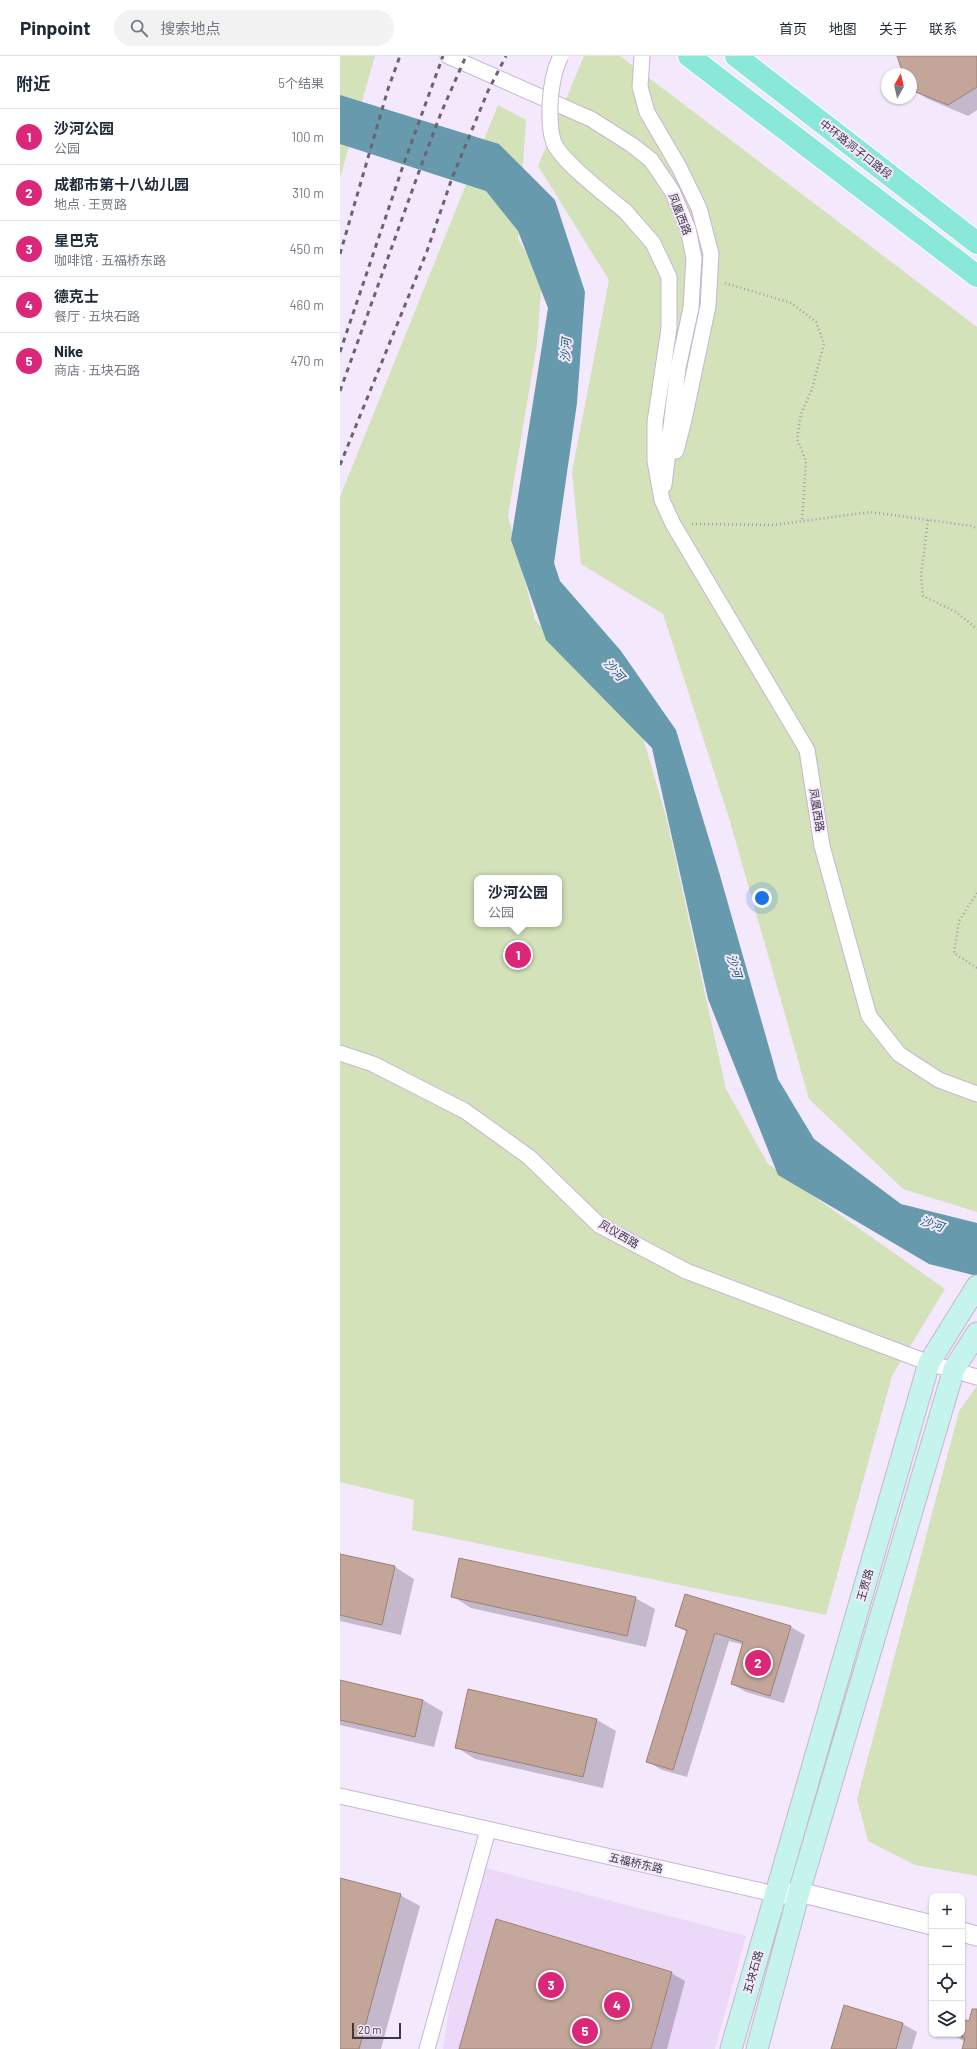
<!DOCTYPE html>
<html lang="zh">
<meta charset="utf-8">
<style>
:root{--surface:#fff;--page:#f2f2f3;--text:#1f2937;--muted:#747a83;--line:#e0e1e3;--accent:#db2777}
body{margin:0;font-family:Barlow,"Noto Sans SC",sans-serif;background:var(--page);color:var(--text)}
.controls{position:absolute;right:12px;bottom:12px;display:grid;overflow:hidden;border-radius:8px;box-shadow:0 1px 3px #0004}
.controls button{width:36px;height:36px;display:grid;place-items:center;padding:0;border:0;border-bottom:1px solid var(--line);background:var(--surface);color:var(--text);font:20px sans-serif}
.compass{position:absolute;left:541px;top:12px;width:36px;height:36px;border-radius:50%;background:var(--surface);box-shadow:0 1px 3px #0004;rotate:8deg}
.scale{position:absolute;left:12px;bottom:10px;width:49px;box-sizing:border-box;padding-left:4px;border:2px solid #3d3741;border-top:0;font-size:11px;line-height:14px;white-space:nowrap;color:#3d3741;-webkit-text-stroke:3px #f4e8fd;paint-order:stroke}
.you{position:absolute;left:422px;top:842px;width:14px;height:14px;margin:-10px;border:3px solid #fff;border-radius:50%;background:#1a73e8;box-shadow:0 0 0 6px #1a73e833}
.badge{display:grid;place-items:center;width:26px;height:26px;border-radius:50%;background:var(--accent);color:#fff;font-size:13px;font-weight:700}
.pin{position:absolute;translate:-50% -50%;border:2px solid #fff;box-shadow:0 1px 4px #0006}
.popup{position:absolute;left:134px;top:819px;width:88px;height:52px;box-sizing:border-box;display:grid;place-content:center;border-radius:8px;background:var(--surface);filter:drop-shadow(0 1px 3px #0005);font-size:13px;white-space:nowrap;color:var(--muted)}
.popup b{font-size:15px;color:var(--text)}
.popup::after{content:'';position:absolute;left:50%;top:100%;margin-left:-8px;border:8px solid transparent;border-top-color:var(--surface)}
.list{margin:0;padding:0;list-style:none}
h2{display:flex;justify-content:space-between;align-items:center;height:52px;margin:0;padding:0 16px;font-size:17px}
h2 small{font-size:13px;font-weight:400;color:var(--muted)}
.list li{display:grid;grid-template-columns:26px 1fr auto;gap:12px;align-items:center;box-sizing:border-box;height:56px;padding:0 16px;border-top:1px solid var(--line)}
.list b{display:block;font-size:15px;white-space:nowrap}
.list p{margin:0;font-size:13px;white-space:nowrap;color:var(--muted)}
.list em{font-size:13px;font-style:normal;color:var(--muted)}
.icon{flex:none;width:22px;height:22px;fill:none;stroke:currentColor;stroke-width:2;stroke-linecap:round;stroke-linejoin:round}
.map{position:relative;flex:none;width:637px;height:1993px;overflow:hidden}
header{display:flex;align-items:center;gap:24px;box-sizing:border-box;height:56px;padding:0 20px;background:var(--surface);border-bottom:1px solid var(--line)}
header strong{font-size:19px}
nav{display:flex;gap:22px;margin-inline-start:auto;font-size:14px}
.search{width:280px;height:36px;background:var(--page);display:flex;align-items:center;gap:10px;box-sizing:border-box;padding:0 14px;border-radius:22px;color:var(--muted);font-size:15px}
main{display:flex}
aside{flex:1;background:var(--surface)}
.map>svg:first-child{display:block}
</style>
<header>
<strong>Pinpoint</strong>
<div class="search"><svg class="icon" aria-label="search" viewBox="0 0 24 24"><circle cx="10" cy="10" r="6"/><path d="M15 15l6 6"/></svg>搜索地点</div>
<nav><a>首页</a><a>地图</a><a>关于</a><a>联系</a></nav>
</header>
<main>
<aside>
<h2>附近<small>5个结果</small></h2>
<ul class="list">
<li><span class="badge">1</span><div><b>沙河公园</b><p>公园</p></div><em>100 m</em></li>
<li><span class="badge">2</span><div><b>成都市第十八幼儿园</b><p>地点 · 王贾路</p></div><em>310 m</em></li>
<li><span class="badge">3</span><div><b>星巴克</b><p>咖啡馆 · 五福桥东路</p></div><em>450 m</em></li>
<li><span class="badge">4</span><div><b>德克士</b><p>餐厅 · 五块石路</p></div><em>460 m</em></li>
<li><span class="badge">5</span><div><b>Nike</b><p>商店 · 五块石路</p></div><em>470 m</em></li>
</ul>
</aside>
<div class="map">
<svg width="637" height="1993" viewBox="0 0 637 1993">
<rect width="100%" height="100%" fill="#f4e8fd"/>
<path fill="#ecd8f9" d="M130,1808L406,1880L375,1993H103Z"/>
<path fill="#d4e2ba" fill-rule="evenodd" d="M0,0H35L0,122Z
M244,0H280L637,271V1156L563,1133L469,1043L389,762L323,558L241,508L232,416L269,224L198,110Z
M158,49L186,64L178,183L202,223L197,288L168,460L195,564L302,678L327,764L386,1033L428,1108L605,1233L552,1320L486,1559L72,1474L74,1444L0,1426V441ZM137,822H219V868H137Z
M637,1330V1820L575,1809L528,1785L517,1743L619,1355Z"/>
<path fill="#679aad" d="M0,39L159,88L215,144L245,236L237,347L214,507L220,525L281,595L336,674L379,816L438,1023L474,1083L561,1148L637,1167V1220L589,1208L438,1119L368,943L312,692L206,584L171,484L208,252L178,175L146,135L0,88Z"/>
<path fill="#0003" d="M558,0H637V54L628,60L588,43L571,33V18H564Z
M0,1499L55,1511L74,1523L61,1579L0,1565Z
M346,1539L451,1571L465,1579L444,1647L406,1636L392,1628L404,1589L389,1585L347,1721L322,1714L308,1706L347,1576L336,1570Z
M112,1540L295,1542L315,1553L306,1591L131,1552Z
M0,1625L83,1644L103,1656L94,1691L0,1669Z
M257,1664L276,1675L263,1732L135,1703L116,1691Z
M0,1823L60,1839L80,1850L41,1993H0Z
M331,1917L345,1925L327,1993H120Z
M504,1951L563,1968L577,1976L572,1993H492Z
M622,1964L637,1968V1993H623L625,1986L611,1978H622Z"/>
<path fill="#c3a699" stroke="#9d8075" d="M557,0H637V31L608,49L571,34V18H563Z
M0,1498L55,1510L42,1569L0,1559Z
M119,1502L296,1541L287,1580L111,1541Z
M345,1538L451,1570L430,1640L391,1628L403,1586L375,1577L333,1714L306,1706L347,1574L335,1570Z
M0,1624L83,1644L75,1681L0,1664Z
M128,1633L257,1663L243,1721L115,1692Z
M0,1822L61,1838L19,1993H0Z
M156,1863L332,1916L311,1993H119Z
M504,1949L563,1967L556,1993H491Z
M632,1953H637V1993H622L625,1982H622V1963L629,1965Z"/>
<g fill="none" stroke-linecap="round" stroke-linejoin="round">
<defs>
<path id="minor" d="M108,0L251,63L292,89L311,104L332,135L348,173L354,202L351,252L338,312L324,429
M302,0L300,31L307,56L339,111L359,152L371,198L368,250L344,364L336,395
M285,155L313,187L329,221V272L315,366V405L322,444L333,468L467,694L482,790L529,960L559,998L599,1024L637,1038
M0,997L33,1008L125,1055L189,1101L259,1169L346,1215L589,1307L637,1321
M0,1740L435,1838
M87,1993L148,1774"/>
<path id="tertiary" d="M443,1838L459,1836L592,1869
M622,1876L637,1880"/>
<path id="secondary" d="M391,1993L589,1307L637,1230
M417,1993L459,1836L614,1313L637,1277"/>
<path id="primary" d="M349,0L637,220
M396,0L637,187"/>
</defs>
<use href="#minor" stroke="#c6b6cf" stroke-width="17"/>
<use href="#tertiary" stroke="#c6b6cf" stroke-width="21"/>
<use href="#secondary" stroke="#c6b6cf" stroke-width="23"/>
<use href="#primary" stroke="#fff" stroke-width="24"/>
<path stroke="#a59cac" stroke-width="2.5" stroke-dasharray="1 3" stroke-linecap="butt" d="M385,227L451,247L476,266L484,288L472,333L461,358L457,383L466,405L462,465
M588,464L581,519L583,540L616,556L637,573
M352,468L434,469L530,456L632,470L637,473
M637,837L619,865L614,897L637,912"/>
<use href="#minor" stroke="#fff" stroke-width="15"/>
<use href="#tertiary" stroke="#fff" stroke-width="19"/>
<use href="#secondary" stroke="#c4f4ec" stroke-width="21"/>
<use href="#primary" stroke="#89e8d9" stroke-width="22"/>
<path stroke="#6b6370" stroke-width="3" stroke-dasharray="5 5" stroke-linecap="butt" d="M0,198L48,33L60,0
M0,296L64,107L103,0
M0,335L81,110L101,57L126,0
M0,409L87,195L112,122L148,35L166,0"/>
<defs>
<path id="minor-bridge" d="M221,0C213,15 211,31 210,48C210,61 209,74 214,87C222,106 268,141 285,155"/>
</defs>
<use href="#minor-bridge" stroke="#c6b6cf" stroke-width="17" stroke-linecap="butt"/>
<use href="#minor-bridge" stroke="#fff" stroke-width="15"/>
</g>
<g text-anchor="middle" stroke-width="4" stroke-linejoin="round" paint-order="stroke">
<g font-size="11" fill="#3d3741" stroke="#f4e8fd">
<text transform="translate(516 93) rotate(38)" y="4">中环路洞子口路段</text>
<text transform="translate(340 158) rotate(69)" y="4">凤凰西路</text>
<text transform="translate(477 754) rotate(81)" y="4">凤凰西路</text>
<text transform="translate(279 1178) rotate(30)" y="4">凤仪西路</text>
<text transform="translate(525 1529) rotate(-74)" y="4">王贾路</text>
<text transform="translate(296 1807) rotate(13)" y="4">五福桥东路</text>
<text transform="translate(413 1916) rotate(-74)" y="4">五块石路</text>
</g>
<g font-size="12" font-style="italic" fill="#185c71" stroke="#f4e8fd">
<text transform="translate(226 294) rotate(-86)" y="4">沙河</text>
<text transform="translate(274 614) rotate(48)" y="4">沙河</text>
<text transform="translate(394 910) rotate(72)" y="4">沙河</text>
<text transform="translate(592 1168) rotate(19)" y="4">沙河</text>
</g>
</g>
</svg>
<div class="controls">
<button>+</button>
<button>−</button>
<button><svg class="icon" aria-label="locate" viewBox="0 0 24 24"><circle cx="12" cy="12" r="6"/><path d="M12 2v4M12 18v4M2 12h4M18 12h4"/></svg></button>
<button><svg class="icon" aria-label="layers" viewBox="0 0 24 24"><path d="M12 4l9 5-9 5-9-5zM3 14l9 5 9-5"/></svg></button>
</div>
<svg class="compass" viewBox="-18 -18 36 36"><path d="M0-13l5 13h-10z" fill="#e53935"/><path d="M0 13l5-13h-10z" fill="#747a83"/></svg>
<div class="scale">20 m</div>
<div class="you"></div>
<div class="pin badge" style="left:178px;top:899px">1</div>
<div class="popup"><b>沙河公园</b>公园</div>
<div class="pin badge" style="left:418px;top:1607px">2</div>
<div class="pin badge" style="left:211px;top:1929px">3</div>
<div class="pin badge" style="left:277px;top:1949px">4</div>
<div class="pin badge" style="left:245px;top:1975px">5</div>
</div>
</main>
